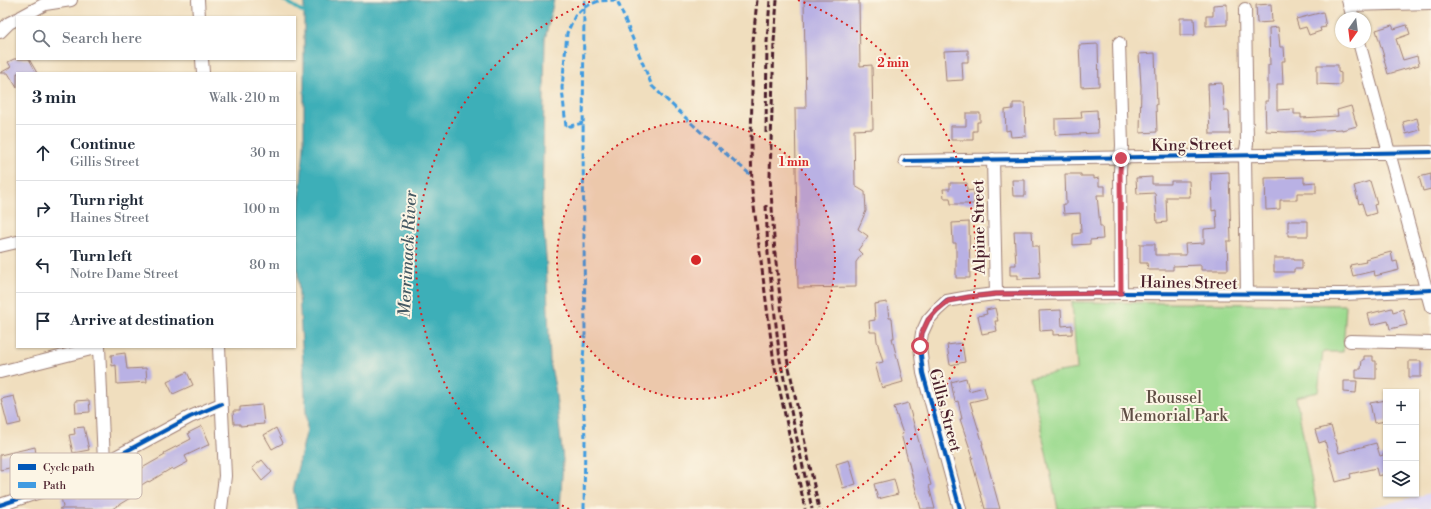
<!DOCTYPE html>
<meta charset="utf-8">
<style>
:root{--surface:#fff;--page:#f6f6f7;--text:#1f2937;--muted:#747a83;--line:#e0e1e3}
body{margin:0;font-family:"Libre Bodoni",serif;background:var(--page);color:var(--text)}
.controls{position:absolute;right:12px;bottom:12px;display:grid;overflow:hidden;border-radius:0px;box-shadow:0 1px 3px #0004}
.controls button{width:36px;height:36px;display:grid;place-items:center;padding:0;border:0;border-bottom:1px solid var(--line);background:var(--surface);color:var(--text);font:20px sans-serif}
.compass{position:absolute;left:1335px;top:12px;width:36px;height:36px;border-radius:50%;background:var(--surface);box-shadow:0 1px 3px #0004;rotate:194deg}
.stop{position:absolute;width:12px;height:12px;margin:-9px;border:3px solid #d1495b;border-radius:50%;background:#fff}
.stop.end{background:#d1495b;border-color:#fff;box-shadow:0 1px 4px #0008}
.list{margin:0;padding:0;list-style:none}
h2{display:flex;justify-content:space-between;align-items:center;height:52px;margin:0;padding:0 16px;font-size:17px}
h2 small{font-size:13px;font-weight:400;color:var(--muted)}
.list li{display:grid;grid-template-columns:26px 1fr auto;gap:12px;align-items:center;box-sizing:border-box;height:56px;padding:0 16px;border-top:1px solid var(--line)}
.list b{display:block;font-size:15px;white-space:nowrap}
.list p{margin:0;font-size:13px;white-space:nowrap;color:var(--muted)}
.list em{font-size:13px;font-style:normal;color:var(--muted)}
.icon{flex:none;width:22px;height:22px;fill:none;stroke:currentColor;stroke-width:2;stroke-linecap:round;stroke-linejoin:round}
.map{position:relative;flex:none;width:1431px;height:509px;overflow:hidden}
.search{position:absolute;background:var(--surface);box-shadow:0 1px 3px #0004;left:16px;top:16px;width:280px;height:44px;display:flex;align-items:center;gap:10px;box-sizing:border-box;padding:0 14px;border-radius:0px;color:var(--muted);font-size:15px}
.panel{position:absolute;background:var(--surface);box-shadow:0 1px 3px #0004;left:16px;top:72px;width:280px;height:276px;border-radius:0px}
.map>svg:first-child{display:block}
</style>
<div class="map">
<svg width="1431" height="509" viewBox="0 0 1431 509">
<rect width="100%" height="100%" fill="#fcf5e5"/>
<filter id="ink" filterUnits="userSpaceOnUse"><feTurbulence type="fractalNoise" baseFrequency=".025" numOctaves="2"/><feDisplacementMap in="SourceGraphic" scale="8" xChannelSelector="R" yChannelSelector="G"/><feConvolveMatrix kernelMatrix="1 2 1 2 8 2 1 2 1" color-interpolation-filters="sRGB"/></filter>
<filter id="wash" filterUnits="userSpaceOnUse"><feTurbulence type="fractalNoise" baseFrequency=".012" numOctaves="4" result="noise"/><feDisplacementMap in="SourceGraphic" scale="16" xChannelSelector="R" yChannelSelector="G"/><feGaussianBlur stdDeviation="0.9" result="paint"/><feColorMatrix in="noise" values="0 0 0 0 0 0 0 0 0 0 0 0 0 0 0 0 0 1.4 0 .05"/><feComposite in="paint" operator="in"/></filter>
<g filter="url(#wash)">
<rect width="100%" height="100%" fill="#f0debe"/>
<path fill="#dbd6f7" d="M1431,493V509H1365Z"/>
<path fill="#9ddb90" stroke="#747d5e" d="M1072,302L1346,305L1343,352H1323L1318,392L1296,397L1317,509H1058L1030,377L1077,369Z"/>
<path fill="#3eafb8" stroke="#446772" d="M306,0H554L545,39L542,211L546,257L550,362L555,387L563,460L560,509H297L293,487L307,429L296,245L304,146V6Z"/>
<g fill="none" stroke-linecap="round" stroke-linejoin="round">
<path stroke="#3eafb8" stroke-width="3.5" d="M284,0L308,15"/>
</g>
<g id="blocks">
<path fill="#b9b1e4" d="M804,0H859L860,66L872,65L873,129L854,130L855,186L865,192L866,211L858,229L868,236L858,250L862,254L856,262V287L798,288L795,108H806Z
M1227,4V25L1206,26V16H1213V5Z
M1271,4L1272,22L1257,23L1256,5Z
M1323,12L1326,27L1320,28L1321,31L1309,35L1306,27L1299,29L1296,19Z
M1180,18H1194L1195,35H1180Z
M1392,25L1394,29L1407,25L1410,34L1396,39L1403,60L1417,56L1419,65L1388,74L1384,60H1385L1376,30Z
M1278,27L1280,47H1284L1285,61H1282L1283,84H1277V110L1294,109V114H1301V118L1338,116L1337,110L1351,106L1357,126L1342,130V129L1286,132L1266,131L1265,101H1268V65H1270L1269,28Z
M1098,44L1099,86L1081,87L1079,45Z
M968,50V62H962L963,80L946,81L944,51Z
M1155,53L1157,105H1156L1157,132L1140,133L1141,86L1139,54Z
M14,59H29L37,73H17V88L8,73H0L11,67L8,62Z
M1317,65H1338V72L1341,73V85L1317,84Z
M1222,83L1224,111H1229L1230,134H1210L1208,84Z
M1013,103H1025L1026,136L1011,137L1010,130L1006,131L1005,110L1013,109Z
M1097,110L1098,133L1055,135V119L1082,118L1081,111Z
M966,113H980V122H977V131H973V140H951V126H966Z
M1417,118L1420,130L1406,134L1403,122Z
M1229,172L1231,241H1227L1228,270H1201V265L1173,266V270H1148L1147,263H1140V244H1155V255H1186L1185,244L1204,243V229L1217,228L1216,210L1212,211L1211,173Z
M1065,174H1081V176H1094V179L1099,178V186H1105V195H1097L1100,226H1102L1103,239L1090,240V244L1073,245V234L1081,233L1080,213L1064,214L1063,204H1066Z
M1431,174V189L1423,191L1419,177Z
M1152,177V184H1171V181H1189L1190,197H1166L1167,222L1157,223L1155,193L1137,194L1136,178Z
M1304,177V183L1316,182V193H1297V200H1280V209L1266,210L1265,178Z
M1012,180H1025V196H1013Z
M1370,181L1377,204L1374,205L1376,213L1366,216L1362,203L1359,204L1354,186Z
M950,183H967V191L974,190V204H951L950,198H944L943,189H950Z
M1288,221H1308V236H1288Z
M969,222L970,278H956V243H953L952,223Z
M1014,231H1032L1033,246H1038L1040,278L1018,279V275H1010V265H1016Z
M1391,252L1393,262L1397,261L1399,270L1375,276L1374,271L1353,276L1350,265L1366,262L1365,259Z
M1274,258H1294V260H1302V269H1294V272H1274Z
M887,302L889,318H892L894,338H892L903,382L882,388L875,364L883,362L877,341L876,332H870L869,321L875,320L874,304Z
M995,308L998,321H995L997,331L982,334L978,316L987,314L986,310Z
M1392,308L1393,312L1403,309L1407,325L1390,329L1388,321L1371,325L1368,314Z
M1061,310L1062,326L1072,325V334L1053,335V330L1040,331L1039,311Z
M962,343L965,362L950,365L947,345Z
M125,353L127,369L146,368L147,382L117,384L116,365L112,366L111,355Z
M1364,356H1373V361H1376V379L1356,378V369H1361L1362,360H1364Z
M1409,361H1421V377H1409Z
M187,372L193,385L173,394L167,382Z
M966,378L969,391L984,387L987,398L970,402L983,444H982L1000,509H985L971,458H973L960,419H962L958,401L955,402L951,382Z
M1344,381H1357L1356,393L1344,392Z
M14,396L21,423L8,426L1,399Z
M89,400L90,412L76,413L75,401Z
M1386,400V421L1374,423L1370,403Z
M908,403L931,485L929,486L935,509H921L901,434H903L894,407Z
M262,405L264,424L240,426V424H234L233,411H240V407Z
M202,426L210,444L185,456L188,462L173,470L172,468L149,482L148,481L127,494L130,498L112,509H59L63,507L61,497L76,493L78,499L97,488L99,492L127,474L128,476L165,455L164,453L191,439L188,433Z
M1331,426L1339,453L1376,443L1380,456L1386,454V474L1378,476L1376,468L1350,474L1351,478L1336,482L1325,441L1319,443L1315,430Z
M84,427L89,450L73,453L69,435L75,434L74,428Z
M276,428L283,443L272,449L264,435Z
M35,447L37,462L0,470V455Z
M262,460L272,472L262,481L252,468Z
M849,460L856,484L843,488L836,464Z
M894,479L898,494L878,499L874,484Z"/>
</g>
</g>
<g filter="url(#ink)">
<use href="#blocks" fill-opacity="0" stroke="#9d7e74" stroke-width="1"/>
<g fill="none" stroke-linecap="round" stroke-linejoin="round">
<defs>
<path id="minor" d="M198,0L199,17
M1348,0L1353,18
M1349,5L1431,3
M1245,9L1247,144L1245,155L1247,294
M21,17L45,4L71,0
M0,32L9,23L17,19
M1359,42L1431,307
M1119,43L1122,146L1120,171L1121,293
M202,59L203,73
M993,159L996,294
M905,161L1431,152
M0,246L17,242
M1350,341L1431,343
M99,347L104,462
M219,347L225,476L221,509
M0,372L99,347
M0,505L55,487L80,476L190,417L221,404
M960,509L923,373L920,346L922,333L928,320L937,310L947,301L969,297L996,294L1121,293L1344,294L1431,290"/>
</defs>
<use href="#minor" stroke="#9d7e74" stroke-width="14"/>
<use href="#minor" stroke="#fff" stroke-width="12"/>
<path stroke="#4a1f2b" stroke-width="3" stroke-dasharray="6 3" stroke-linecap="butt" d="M757,0L753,41L751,144L752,191L774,363L805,509
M777,0L774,42L770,176L775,254L787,358L819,509
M766,133L767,42L770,0
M766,205L768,254L780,360L812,509"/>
<path stroke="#409be1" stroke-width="3" stroke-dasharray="6 3" stroke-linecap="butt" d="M583,123L566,127L562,88L567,33L575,16L584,7L599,1L617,0L652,86L704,135L752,176
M584,509L585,439L582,372L585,334L583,146L584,7L585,0"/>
<defs>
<path id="cycleway" d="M905,161L1431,152
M0,505L55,487L80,476L190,417L221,404
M960,509L923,373L920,346L922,333L928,320L937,310L947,301L969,297L996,294L1121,293L1344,294L1431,290"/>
</defs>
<use href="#cycleway" stroke="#fcf5e5" stroke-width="6"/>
<use href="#cycleway" stroke="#0057b8" stroke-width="4"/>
</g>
</g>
<g fill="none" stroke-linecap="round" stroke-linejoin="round" filter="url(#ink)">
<path stroke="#d1495b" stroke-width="5" d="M920,346L922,333L928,320L937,310L948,301L969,297L996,294L1121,293L1120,171L1121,158"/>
</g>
<circle cx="696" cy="260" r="139" fill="#d62828" fill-opacity=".12"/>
<g fill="none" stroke="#d62828" stroke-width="2" stroke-dasharray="2 4">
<circle cx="696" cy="260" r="139"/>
<path d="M569 509A279 279 0 0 1 594 0M798 0A279 279 0 0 1 823 509"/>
</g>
<g text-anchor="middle" stroke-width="4" stroke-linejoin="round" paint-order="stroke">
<g font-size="16" fill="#4a1f2b" stroke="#fcf5e5">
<text transform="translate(1192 144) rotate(-1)" y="6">King Street</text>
<text transform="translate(978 227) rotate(-91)" y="6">Alpine Street</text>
<text transform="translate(1189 282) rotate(1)" y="6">Haines Street</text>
<text transform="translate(946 410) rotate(75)" y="6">Gillis Street</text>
</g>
<g font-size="16" fill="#5f4e44" stroke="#fcf5e5">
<text x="1174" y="403">Roussel<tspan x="1174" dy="18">Memorial Park</tspan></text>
</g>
<g font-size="17" font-style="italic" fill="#455963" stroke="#fcf5e5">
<text transform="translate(407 254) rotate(-87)" y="6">Merrimack River</text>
</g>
</g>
<rect x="10" y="453" width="132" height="46" rx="6" fill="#fcf5e5" stroke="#c7b5ad" stroke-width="1"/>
<rect x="18" y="464" width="18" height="6" fill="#0057b8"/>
<rect x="18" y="482" width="18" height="6" fill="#409be1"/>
<g font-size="11" fill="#4a1f2b">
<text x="43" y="471">Cycle path</text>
<text x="43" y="489">Path</text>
</g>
<circle cx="696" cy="260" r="6" fill="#d62828" stroke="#fcf5e5" stroke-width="2"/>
<g font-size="12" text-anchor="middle" font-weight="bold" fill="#d62828" stroke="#fcf5e5" stroke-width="4" stroke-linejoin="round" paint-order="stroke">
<text x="893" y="67">2 min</text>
<text x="794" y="166">1 min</text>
</g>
</svg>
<div class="controls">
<button>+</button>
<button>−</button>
<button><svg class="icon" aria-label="layers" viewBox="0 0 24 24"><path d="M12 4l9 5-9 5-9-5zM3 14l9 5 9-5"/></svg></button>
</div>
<svg class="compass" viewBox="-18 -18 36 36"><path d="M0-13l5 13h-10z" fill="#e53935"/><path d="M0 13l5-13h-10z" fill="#747a83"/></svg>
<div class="stop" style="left:920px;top:346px"></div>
<div class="stop end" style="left:1121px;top:158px"></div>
<div class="search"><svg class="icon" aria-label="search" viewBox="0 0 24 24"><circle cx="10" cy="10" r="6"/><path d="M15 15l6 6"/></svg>Search here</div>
<section class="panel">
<h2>3 min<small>Walk · 210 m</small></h2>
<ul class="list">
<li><svg class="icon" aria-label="ahead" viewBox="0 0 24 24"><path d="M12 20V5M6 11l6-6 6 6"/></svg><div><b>Continue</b><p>Gillis Street</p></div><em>30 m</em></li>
<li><svg class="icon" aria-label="right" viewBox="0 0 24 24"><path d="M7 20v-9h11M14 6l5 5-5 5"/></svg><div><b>Turn right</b><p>Haines Street</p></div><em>100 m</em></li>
<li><svg class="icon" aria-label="left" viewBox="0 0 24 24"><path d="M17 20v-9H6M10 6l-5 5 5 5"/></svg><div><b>Turn left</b><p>Notre Dame Street</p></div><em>80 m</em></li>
<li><svg class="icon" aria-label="arrive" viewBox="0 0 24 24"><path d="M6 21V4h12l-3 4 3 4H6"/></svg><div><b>Arrive at destination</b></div></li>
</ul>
</section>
</div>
